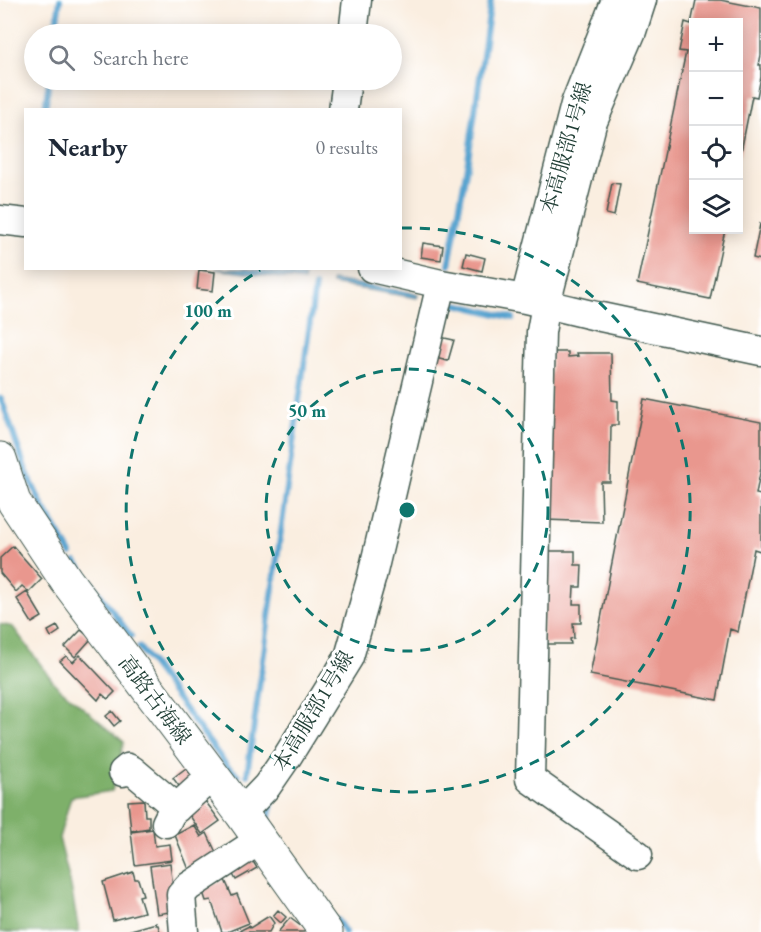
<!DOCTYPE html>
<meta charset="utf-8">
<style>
:root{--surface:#fff;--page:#f2f2f3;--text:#1f2937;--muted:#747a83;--line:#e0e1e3}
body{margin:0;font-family:"EB Garamond","Noto Serif JP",serif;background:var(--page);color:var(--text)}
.controls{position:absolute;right:18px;top:18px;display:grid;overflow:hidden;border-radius:0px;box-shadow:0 3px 15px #0003}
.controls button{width:54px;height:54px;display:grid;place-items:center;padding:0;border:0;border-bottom:2px solid var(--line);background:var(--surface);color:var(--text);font:30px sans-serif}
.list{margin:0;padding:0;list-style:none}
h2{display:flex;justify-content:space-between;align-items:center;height:78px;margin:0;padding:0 24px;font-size:26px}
h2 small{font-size:20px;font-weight:400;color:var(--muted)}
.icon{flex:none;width:33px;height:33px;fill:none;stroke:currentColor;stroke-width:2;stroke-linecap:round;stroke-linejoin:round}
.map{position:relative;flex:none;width:761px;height:932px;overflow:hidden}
.search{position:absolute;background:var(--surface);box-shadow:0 3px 15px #0003;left:24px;top:24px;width:378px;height:66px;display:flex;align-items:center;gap:15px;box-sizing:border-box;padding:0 21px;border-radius:33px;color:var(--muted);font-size:22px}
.panel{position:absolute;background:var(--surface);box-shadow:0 3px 15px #0003;left:24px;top:108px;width:378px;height:162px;border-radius:0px}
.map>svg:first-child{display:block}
</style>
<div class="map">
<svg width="761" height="932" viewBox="0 0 761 932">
<rect width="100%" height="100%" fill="#fff"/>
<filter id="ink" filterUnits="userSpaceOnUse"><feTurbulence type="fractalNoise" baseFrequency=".0167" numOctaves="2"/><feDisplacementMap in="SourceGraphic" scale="12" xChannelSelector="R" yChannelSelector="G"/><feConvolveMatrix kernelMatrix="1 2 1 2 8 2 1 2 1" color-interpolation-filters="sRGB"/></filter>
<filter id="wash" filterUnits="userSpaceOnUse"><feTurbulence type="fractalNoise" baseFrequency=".008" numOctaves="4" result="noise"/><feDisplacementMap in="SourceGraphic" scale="24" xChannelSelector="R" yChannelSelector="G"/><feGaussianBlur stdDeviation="1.35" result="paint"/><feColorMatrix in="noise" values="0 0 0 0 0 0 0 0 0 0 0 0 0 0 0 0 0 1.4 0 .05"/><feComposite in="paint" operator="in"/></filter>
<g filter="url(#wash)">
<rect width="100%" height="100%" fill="#faeee0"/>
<path fill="#7eb06a" stroke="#4e764f" stroke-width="1.5" d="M0,624L13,627L55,684L124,742L112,791L71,797L59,838L71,886L79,932H0Z"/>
<path fill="#56a3cf" stroke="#3a7082" stroke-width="1.5" d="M215,269H246L304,277V281Z
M332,280L409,292L418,295L417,298L332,284Z"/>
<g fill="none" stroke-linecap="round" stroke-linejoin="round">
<path stroke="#56a3cf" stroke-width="6" d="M55,34L60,0
M45,110L49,80
M449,265L468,160L491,0
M445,310L456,304L513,318
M1,398L25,468L40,501L71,554
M76,562L131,636
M139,647L227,766L238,775
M247,775L315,286
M267,829L266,828L273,799L276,794
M337,920L345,932"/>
</g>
<g id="blocks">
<path fill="#e9978e" d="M696,0H720L761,8V55L759,65H761V77L757,97L752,96L740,157L738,22H694V230H725L710,299L637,284L686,52L679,51L685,22L691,24Z
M612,183L620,184L614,216L606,214Z
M760,224L761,225V260L753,258Z
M423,243L443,246L441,260L421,257Z
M466,253L485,258L482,271L463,266Z
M199,270L215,272L213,291L197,289Z
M440,337L454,340L448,361L435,358Z
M551,352H568V357L578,356L577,353H611L612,400L618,401V425H611L610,482H601L602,522L546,520Z
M644,399L761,422V468L756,494L761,495V548L760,551L754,549L738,632L730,629L717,700L590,675Z
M13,546L42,579L29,592L22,586L16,592L0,573V558Z
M545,551H575V565H582L581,587H574L573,604H581V623H573L574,638L570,639L571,644H543Z
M27,592L42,617L32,623L17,599Z
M57,626L60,631L51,637L48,631Z
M81,630L91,639L75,657L65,647Z
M80,655L115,692L108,699L102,694L98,700L60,661L66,656L73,662Z
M112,711L120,721L114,726L106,716Z
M186,768L197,783L184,793L173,778Z
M203,798L220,821L202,834L186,810Z
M144,800L145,816H149V828L131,831L128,801Z
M194,825L201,837L207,833L220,861L192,877L175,835Z
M153,829L155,846L170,844L172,860L135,865L131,832Z
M249,855L257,868L236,880L229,867Z
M170,863L176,911L157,914L150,866Z
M133,872L135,879H138L143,895L139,896L144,912L113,920L103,882Z
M225,880L232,896L237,894L249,923L227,932H222L211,900L206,901L202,889Z
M278,910L286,917L281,923L273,916Z
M269,916L274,923L269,932H237L249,926L250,928Z
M290,918L306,930L304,932H278Z
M156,923V925H158L160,932H124Z"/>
</g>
</g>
<g filter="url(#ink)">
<use href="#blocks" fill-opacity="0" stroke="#40584e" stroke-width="1.5"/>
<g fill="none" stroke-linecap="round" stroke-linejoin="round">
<defs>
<path id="minor" d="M353,34L357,0
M343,110L347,80
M0,220L26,223
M372,268L441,284L525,299L596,316L761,351
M525,299L575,104L616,0
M123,772L128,768L132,770L177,808
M241,813L267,786L287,757L349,657L372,576L441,284
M166,823L171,813L212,776
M638,855L530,779L541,332L546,304L592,124L632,31L642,0
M184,932L181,895L188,887L260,840"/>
<path id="major" d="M0,459L14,502L66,580L241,813L326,932"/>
</defs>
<use href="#minor" stroke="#40584e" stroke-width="31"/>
<use href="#major" stroke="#40584e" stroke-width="35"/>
<use href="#minor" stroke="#fff" stroke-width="28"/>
<use href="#major" stroke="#fff" stroke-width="33"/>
</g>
</g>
<g fill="none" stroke="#0f766e" stroke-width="3" stroke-dasharray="10 8">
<circle cx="407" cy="510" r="141"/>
<path d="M402 228A282 282 0 1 1 260 270"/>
</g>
<g text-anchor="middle" stroke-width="6" stroke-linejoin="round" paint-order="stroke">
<g font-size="21" fill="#1f3d34" stroke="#fff">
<text transform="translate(566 148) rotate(-74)" y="7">本高服部1号線</text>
<text transform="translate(155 700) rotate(53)" y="7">高路古海線</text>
<text transform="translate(313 711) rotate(-59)" y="7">本高服部1号線</text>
</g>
</g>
<circle cx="407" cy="510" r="9" fill="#0f766e" stroke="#fff" stroke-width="3"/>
<g font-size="18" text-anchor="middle" font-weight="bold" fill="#0f766e" stroke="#fff" stroke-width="6" stroke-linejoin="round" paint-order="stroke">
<text x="208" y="317">100 m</text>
<text x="307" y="417">50 m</text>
</g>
</svg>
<div class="controls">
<button>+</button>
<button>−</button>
<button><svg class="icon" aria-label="locate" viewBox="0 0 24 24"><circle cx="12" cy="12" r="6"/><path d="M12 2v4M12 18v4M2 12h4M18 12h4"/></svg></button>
<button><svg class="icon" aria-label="layers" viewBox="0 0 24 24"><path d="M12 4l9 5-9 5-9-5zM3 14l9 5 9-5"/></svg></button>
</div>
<div class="search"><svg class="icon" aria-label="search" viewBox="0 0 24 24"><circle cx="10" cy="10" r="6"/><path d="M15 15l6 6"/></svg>Search here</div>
<section class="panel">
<h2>Nearby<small>0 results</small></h2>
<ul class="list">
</ul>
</section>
</div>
